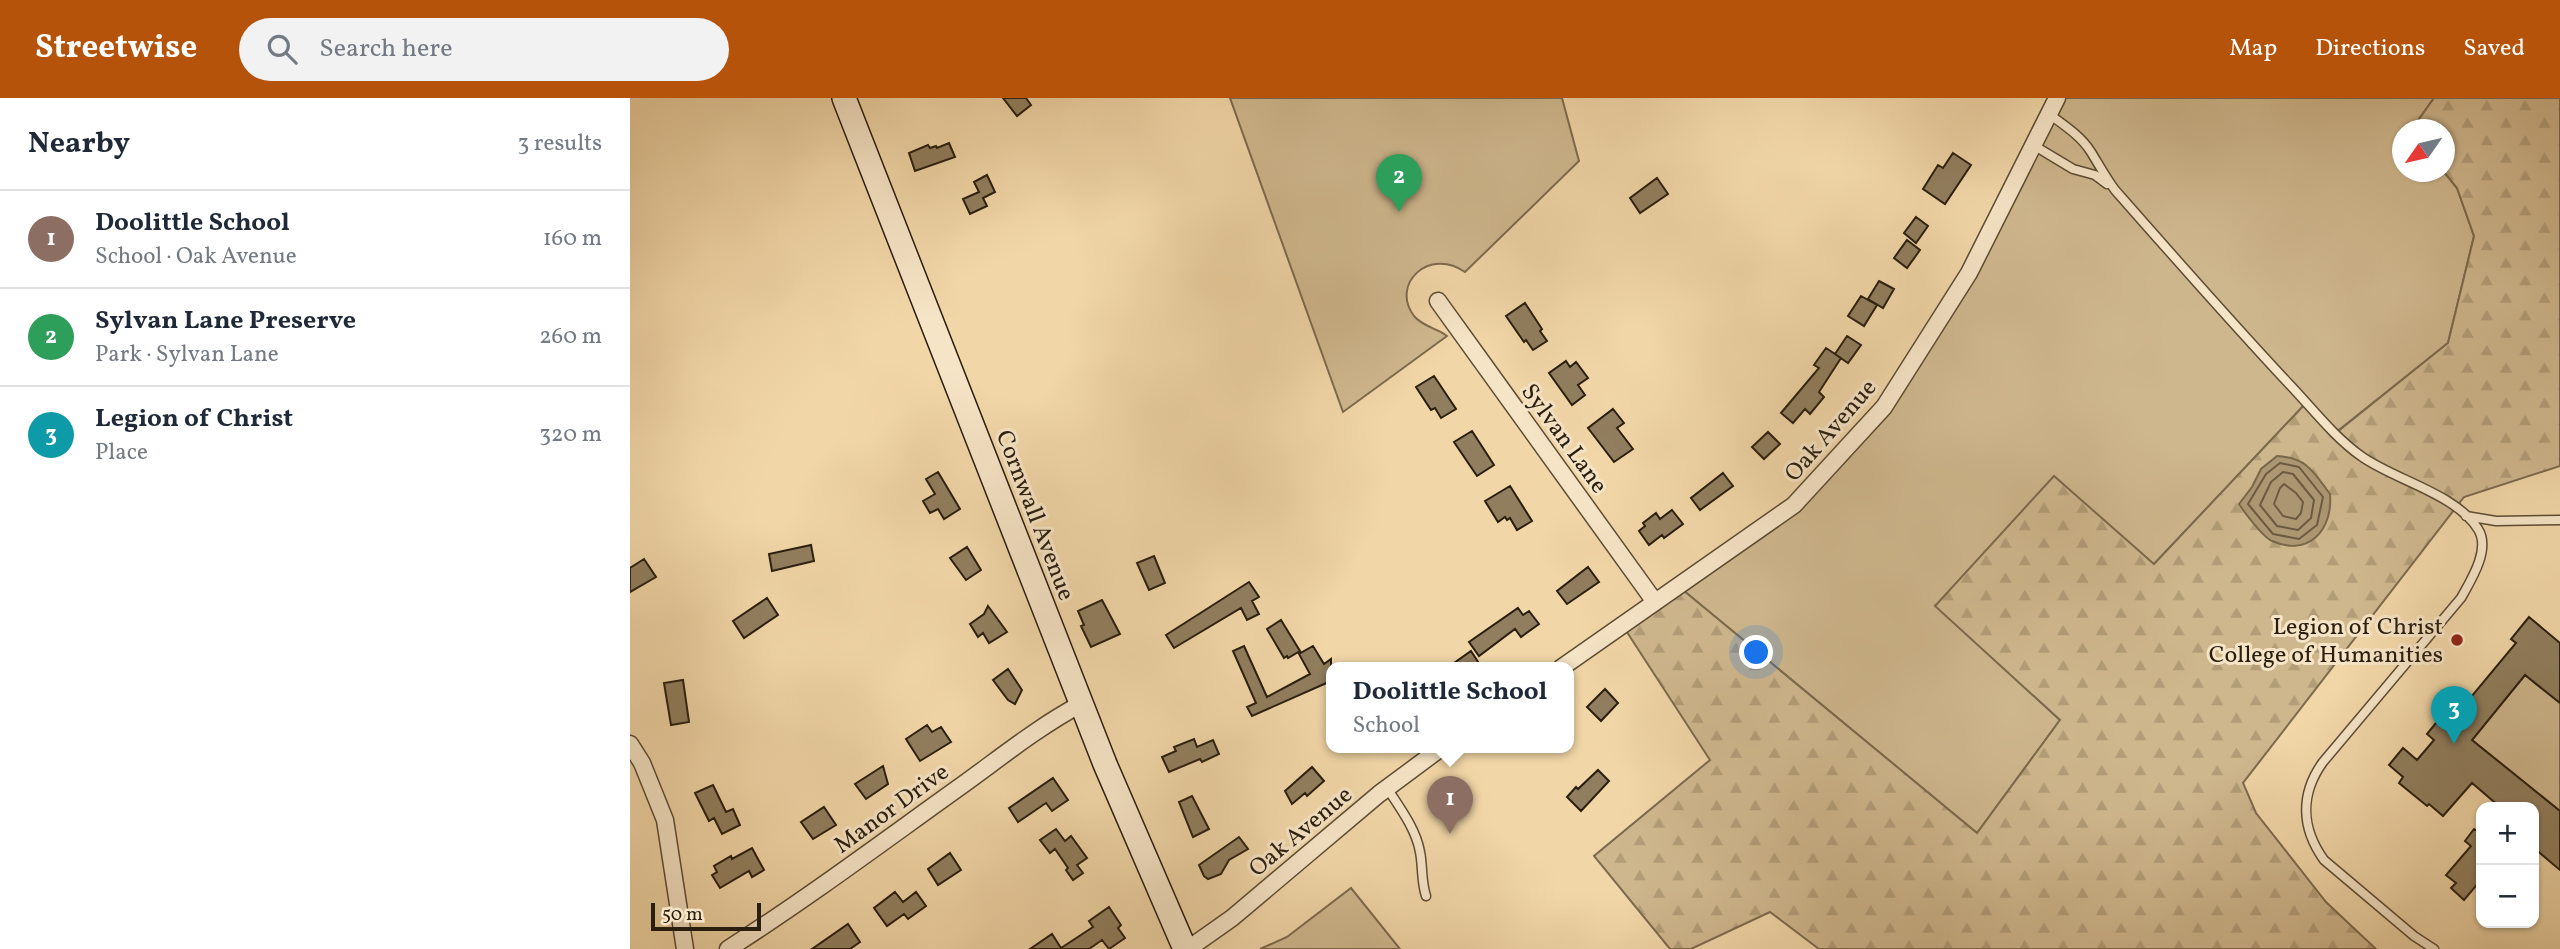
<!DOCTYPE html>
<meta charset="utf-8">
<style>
:root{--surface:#fff;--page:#f2f2f3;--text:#1f2937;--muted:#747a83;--line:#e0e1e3;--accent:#b45309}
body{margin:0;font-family:Vollkorn,serif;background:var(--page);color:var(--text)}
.controls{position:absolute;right:21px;bottom:21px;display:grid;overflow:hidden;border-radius:14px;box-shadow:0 2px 5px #0004}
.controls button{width:63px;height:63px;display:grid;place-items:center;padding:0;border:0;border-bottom:2px solid var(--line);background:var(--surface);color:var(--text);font:35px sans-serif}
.compass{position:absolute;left:1762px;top:21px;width:63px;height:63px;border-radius:50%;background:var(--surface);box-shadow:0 2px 5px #0004;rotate:236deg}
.scale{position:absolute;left:21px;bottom:18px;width:110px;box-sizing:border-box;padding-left:7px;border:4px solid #2a1e0f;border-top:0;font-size:19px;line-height:24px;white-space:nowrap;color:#2a1e0f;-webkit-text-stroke:5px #f6e4c6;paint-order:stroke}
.you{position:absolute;left:1127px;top:555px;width:24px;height:24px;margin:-18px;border:5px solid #fff;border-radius:50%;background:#1a73e8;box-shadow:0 0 0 10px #1a73e833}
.badge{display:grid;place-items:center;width:46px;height:46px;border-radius:50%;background:var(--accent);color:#fff;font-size:23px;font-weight:700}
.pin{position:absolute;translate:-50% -58px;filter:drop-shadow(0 2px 4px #0008)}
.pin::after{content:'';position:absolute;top:37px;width:24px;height:21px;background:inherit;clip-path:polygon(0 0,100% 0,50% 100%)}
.popup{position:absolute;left:696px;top:564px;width:248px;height:91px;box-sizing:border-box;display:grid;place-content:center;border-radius:14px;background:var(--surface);filter:drop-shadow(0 2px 5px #0005);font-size:23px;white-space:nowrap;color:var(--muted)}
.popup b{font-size:26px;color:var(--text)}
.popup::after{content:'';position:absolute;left:50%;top:100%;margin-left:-14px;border:14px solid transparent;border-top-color:var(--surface)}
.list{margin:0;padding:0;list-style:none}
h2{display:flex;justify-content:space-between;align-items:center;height:91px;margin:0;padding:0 28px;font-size:30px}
h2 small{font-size:23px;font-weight:400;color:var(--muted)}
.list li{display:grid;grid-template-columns:46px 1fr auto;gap:21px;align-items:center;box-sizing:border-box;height:98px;padding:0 28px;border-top:2px solid var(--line)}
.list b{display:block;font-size:26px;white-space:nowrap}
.list p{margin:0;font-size:23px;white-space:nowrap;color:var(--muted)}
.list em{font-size:23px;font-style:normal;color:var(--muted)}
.icon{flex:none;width:38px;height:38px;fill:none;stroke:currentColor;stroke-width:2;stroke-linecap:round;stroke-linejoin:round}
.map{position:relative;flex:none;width:1930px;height:851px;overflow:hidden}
header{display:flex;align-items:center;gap:42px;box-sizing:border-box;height:98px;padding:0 35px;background:var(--accent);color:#fff}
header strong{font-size:33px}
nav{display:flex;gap:38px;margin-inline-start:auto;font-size:24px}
.search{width:490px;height:63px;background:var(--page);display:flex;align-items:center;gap:18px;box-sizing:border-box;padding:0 24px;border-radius:38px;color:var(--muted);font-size:26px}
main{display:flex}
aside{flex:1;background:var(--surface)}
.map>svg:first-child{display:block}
</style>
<header>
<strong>Streetwise</strong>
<div class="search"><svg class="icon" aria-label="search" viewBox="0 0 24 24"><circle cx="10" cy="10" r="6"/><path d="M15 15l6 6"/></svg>Search here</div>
<nav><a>Map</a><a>Directions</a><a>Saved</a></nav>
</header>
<main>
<aside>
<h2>Nearby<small>3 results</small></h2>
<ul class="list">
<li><span class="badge" style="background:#8d6e63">1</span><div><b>Doolittle School</b><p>School · Oak Avenue</p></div><em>160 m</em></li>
<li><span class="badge" style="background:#2e9e5b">2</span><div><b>Sylvan Lane Preserve</b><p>Park · Sylvan Lane</p></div><em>260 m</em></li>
<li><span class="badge" style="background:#0f9aa8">3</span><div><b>Legion of Christ</b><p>Place</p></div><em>320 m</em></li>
</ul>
</aside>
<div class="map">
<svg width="1930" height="851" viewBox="0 0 1930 851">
<defs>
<pattern id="forest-firs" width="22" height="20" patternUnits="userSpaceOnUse" patternTransform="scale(1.75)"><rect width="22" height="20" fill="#cfb78d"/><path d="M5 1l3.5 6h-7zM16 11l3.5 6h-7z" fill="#b29d78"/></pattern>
</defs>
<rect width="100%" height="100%" fill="#f1d6a7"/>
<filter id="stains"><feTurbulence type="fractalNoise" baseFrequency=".00286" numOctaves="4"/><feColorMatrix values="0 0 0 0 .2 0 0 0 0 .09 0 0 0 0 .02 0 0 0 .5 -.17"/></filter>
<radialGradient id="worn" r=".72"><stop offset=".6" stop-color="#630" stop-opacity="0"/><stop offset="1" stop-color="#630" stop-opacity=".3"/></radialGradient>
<path fill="#cfb78d" stroke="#7c6a4e" stroke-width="2" d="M600,0H932L949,63L835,174C799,149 760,186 784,218C793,229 807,230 817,238L713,314Z
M1427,0H1804L1782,31L1772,32V74H1814L1827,90L1844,138L1818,245L1705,335L1676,305L1524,466L1306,507L1430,622L1347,735L1048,488L1164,407L1254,309L1339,175Z
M1895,577L1930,605V713L1842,642Z
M721,790L770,851H630L657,839Z"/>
<path fill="url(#forest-firs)" stroke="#7c6a4e" stroke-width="2" d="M1804,0H1930V368L1834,399L1613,685L1626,715L1696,804L1746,851H1189L1140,814L1061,851H1040L964,758L1080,662L993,528L1048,488L1347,735L1430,622L1305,508L1424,378L1524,466L1677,304L1706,335L1818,245L1844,138L1827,90L1814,74V32L1782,31Z"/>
<path fill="#ad9773" stroke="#79674b" stroke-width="2" d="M1647,358C1677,360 1683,373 1700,396C1703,432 1679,459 1642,443C1634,440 1614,414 1609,406L1622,389L1631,371Z"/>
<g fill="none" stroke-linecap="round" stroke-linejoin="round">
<path stroke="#6c5a41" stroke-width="2" d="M1650,365L1669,369L1693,399L1687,427L1669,441L1643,436L1618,406L1636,376Z
M1653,374L1663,376L1684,402L1681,420L1668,432L1647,428L1630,407L1641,384Z
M1654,386L1666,395L1673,404L1671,415L1666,421L1653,418L1644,406L1650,390Z"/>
</g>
<path fill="#917e5e" stroke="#2a1e0f" stroke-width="2" d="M373,0H396L401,7L387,18Z
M319,45L325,59L285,73L279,55L298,47L300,50L306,48L307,50Z
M1323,55L1341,67L1315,106L1293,91L1308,67L1313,70Z
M357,77L365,94L353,100L357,108L340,116L333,101L349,94L344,84Z
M1027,80L1038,96L1010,115L1000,100Z
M1286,119L1298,128L1286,145L1274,135Z
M1277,142L1290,152L1277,170L1264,160Z
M1249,183L1264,191L1253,210L1238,201Z
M1231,198L1247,207L1234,228L1218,218Z
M895,205L912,231L910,233L917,243L903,252L896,242L894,244L876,218Z
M1217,238L1231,247L1218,265L1205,256Z
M1196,250L1211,260L1189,294L1194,299L1180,316L1175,311L1163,325L1151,315L1189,270L1184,267Z
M936,263L940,269L946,264L958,280L948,287L955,297L942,307L919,275Z
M804,278L826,311L811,320L805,310L801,312L786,289Z
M983,311L994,325L987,330L1003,351L984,364L958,330Z
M842,333L864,367L847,378L824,344Z
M1138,334L1150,346L1134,361L1122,349Z
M308,374L330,411L314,421L308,411L300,415L293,403L305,396L296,381Z
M1093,375L1103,388L1070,412L1061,400Z
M880,388L902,423L887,432L880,420L877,422L875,419L868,424L855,403Z
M1042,412L1053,426L1034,440L1032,437L1019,447L1009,433L1015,428L1013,425L1026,415L1030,421Z
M181,447L184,463L142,473L139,456Z
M337,449L351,472L336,482L320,460Z
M524,458L535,485L519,492L507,465Z
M14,461L26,479L0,494V470Z
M958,469L969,484L937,506L927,493Z
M619,484L629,499L622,503L629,516L617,522L611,510L544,550L536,537Z
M137,500L148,517L114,540L103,523Z
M472,502L490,536L461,549L451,528L454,527L448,513Z
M358,508L377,534L359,545L353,535L348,539L340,526L354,516Z
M888,510L893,517L899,513L909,526L891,539L885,531L849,558L839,544Z
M1899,519L1930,545V605L1895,577L1842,642L1930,713V772L1904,750V709H1870L1842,685L1813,718L1799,706L1797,708L1769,685L1773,679L1759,667L1773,650L1787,662L1804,642L1797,636L1819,609L1827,616L1886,545L1881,541Z
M651,522L670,553L658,560L657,558L654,560L637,531Z
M614,548L637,599L680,576L669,556L683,548L694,566L701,561V583L622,618L617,609L626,605L603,553Z
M841,553L852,570H817Z
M378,571L392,592L385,606L378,602L363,582Z
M53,582L59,624L41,627L34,585Z
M975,591L988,605L971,623L957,609Z
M297,627L302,634L311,629L321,644L290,663L276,641Z
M564,641L567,649L583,642L589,656L572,664L570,661L539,674L532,659L546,653L544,649Z
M253,668L258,686L236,701L225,686Z
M682,669L694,683L677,698L675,695L662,706L655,693Z
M968,672L979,683L951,713L937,699L946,689L948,691Z
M423,680L438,702L422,713L416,705L388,724L379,710Z
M83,687L96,714L103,711L110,727L92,736L84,720L79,723L65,695Z
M562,698L579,731L563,739L549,704Z
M194,709L206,727L183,741L171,724Z
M426,731L435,743L441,738L457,760L447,767L453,775L443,782L436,772L438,770L425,751L420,755L410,742Z
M1844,731L1851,735V782L1834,802L1821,790L1826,785L1816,777L1841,748L1835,743Z
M609,739L618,751L599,762L591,776L578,781L574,778L569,767Z
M122,750L134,772L122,779L119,773L90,790L82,777L87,774L84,768L101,758L102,761Z
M320,755L331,772L308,787L298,771Z
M265,794L273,804L286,794L296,808L278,821L274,816L257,828L244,810Z
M479,809L491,827L488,830L495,840L479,851L472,842L459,851H400L422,836L431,850L463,829L459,823Z
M218,826L230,844L220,851H182Z"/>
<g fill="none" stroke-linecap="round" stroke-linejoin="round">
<defs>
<path id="lane" d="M1419,16C1434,27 1451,38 1461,54C1469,67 1476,80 1485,92C1543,158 1600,223 1660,287C1682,310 1704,339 1731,358C1764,382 1825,395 1848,431C1861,451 1841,482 1831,500L1693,664C1670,696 1671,730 1694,762L1784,838L1804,851
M1403,47L1443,71L1465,77L1477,86
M1836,418L1866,423L1930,422
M757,690C770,710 786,731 790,754C793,769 791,783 796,798"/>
<path id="street" d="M808,203L1025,504
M931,570L1164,407L1254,309L1339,175L1427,0
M0,646L12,665L35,722L55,851
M98,851C178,800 254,743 331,688C370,660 408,629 451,606
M558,851L602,820L749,696L811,650"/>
<path id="secondary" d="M214,0L475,666L555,851"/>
</defs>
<use href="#lane" stroke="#5c4c35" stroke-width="11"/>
<use href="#street" stroke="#5c4c35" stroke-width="19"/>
<use href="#secondary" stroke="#2a1e0f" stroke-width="26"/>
<use href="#lane" stroke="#f6e4c6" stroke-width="8"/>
<use href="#street" stroke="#f6e4c6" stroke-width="16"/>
<use href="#secondary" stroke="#f6e4c6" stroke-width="23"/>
</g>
<circle fill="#8f2418" stroke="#f6e4c6" stroke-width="2.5" cx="1827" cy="542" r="7"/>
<g text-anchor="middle" stroke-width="6" stroke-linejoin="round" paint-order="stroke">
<g font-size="24" fill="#2a1e0f" stroke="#f6e4c6">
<text transform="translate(1200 332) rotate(-49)" y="8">Oak Avenue</text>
<text transform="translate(935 340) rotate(54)" y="8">Sylvan Lane</text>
<text transform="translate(406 417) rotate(69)" y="8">Cornwall Avenue</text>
<text transform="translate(261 710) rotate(-36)" y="8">Manor Drive</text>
<text transform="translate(670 733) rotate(-40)" y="8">Oak Avenue</text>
</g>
<g font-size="24" fill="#2a1e0f" stroke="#f6e4c6" text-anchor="end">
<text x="1813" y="536">Legion of Christ<tspan x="1813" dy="28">College of Humanities</tspan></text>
</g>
</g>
<rect width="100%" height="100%" filter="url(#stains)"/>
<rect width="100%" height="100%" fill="url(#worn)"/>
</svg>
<div class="controls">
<button>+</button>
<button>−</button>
</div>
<svg class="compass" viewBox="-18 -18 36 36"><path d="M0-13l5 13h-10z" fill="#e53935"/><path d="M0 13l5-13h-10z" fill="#747a83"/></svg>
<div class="scale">50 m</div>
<div class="you"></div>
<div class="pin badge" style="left:820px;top:736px;background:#8d6e63">1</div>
<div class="popup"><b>Doolittle School</b>School</div>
<div class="pin badge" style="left:769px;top:114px;background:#2e9e5b">2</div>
<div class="pin badge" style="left:1824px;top:646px;background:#0f9aa8">3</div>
</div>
</main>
